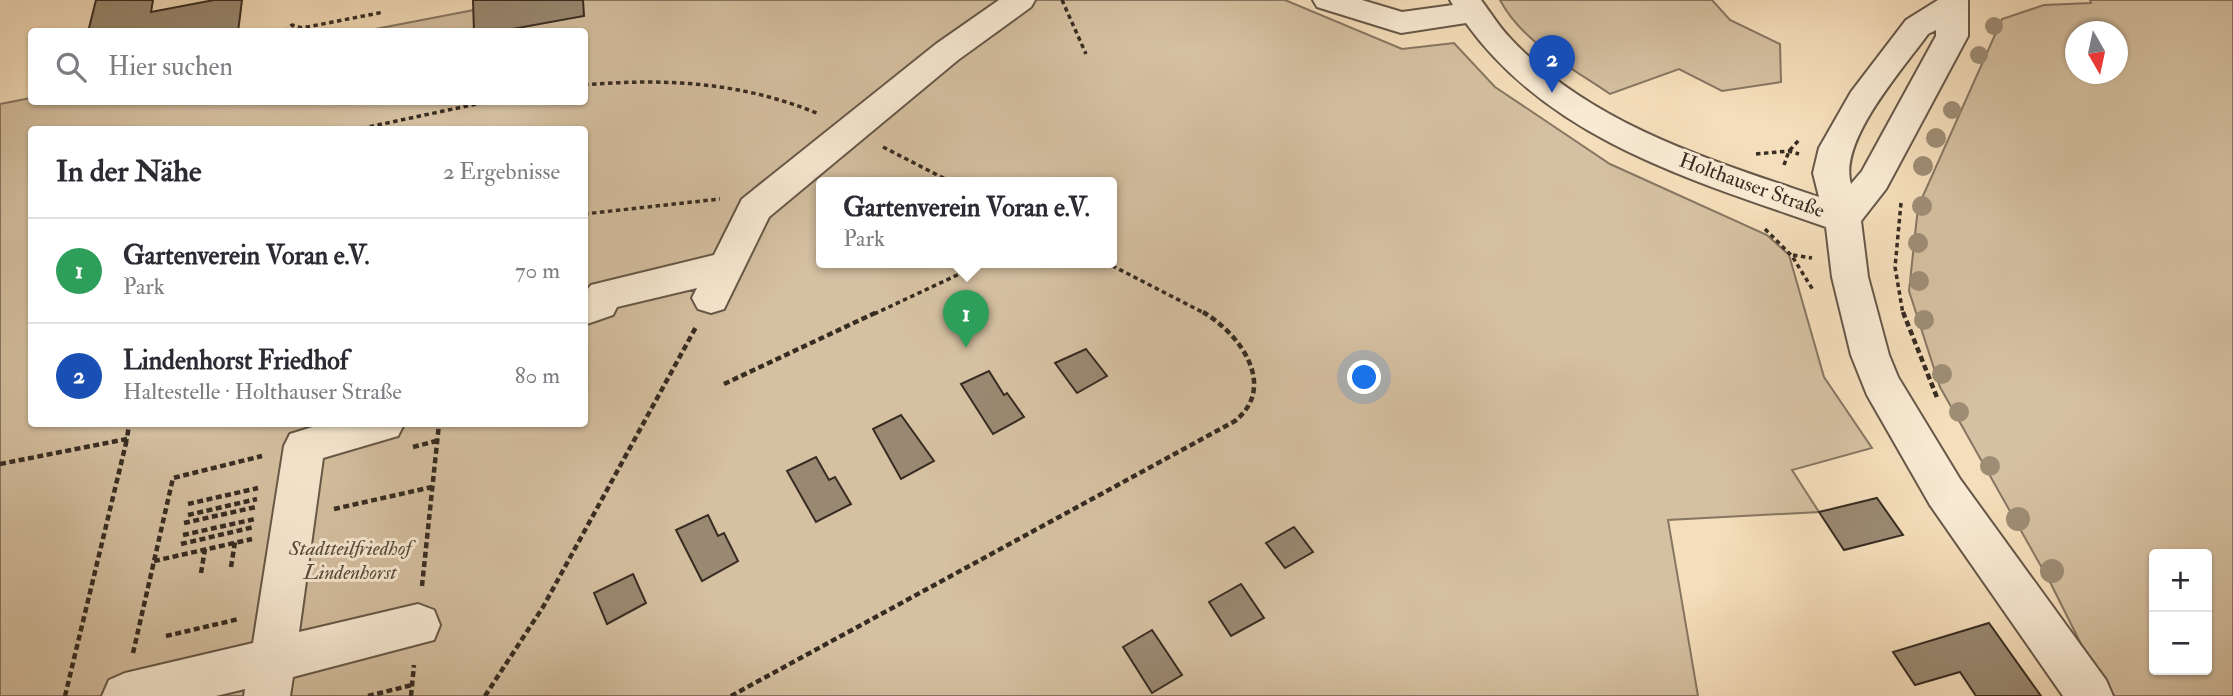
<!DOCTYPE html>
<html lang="de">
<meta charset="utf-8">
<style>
:root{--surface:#fff;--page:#f7f7f7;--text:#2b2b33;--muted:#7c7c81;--line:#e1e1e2;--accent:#111827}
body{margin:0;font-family:"IM FELL Double Pica",serif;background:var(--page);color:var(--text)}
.controls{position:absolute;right:21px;bottom:21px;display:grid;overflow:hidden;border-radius:7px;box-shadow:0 2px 5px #0004}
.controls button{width:63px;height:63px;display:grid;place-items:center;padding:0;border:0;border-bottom:2px solid var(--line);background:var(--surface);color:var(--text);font:35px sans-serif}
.compass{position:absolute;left:2065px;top:21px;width:63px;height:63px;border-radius:50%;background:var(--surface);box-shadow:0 2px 5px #0004;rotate:171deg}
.you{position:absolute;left:1365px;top:378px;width:24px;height:24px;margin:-18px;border:5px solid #fff;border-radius:50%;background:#1a73e8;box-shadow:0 0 0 10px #1a73e833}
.badge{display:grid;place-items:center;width:46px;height:46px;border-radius:50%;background:var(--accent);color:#fff;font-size:23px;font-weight:700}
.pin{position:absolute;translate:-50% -58px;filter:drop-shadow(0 2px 4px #0008)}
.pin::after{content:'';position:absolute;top:37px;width:24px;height:21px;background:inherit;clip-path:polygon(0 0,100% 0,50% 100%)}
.popup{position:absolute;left:816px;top:177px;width:301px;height:91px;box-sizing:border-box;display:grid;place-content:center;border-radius:7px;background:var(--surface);filter:drop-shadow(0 2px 5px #0005);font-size:23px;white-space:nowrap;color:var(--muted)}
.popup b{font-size:26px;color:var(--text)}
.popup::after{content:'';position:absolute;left:50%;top:100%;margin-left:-14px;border:14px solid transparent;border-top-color:var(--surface)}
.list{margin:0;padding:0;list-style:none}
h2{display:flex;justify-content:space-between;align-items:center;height:91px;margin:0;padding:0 28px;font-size:30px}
h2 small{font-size:23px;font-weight:400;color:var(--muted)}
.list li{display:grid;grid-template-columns:46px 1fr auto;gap:21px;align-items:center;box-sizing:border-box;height:105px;padding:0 28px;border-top:2px solid var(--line)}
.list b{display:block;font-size:26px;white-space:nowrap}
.list p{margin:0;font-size:23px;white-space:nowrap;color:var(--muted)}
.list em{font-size:23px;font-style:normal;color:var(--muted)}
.icon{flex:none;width:38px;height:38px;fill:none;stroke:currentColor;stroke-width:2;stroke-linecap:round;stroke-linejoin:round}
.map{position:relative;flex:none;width:2233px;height:696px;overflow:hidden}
.search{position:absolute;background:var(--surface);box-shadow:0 2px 5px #0004;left:28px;top:28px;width:560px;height:77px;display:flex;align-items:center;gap:18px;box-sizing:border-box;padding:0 24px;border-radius:7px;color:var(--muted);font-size:26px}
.panel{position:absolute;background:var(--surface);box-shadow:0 2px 5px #0004;left:28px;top:126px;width:560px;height:301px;border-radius:7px}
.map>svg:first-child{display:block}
</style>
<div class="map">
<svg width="2233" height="696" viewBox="0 0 2233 696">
<rect width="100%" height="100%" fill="#f5debb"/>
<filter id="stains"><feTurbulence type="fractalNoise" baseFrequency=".00286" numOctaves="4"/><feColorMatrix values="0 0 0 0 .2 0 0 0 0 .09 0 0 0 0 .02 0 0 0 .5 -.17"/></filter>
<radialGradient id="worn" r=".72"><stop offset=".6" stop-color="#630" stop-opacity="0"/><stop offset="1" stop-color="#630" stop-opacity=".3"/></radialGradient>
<path fill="#d5c0a1" stroke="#867662" stroke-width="2" fill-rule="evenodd" d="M525,0H1285L1402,49L1454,43L1495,87L1610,164L1767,235L1789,255L1824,377L1872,448L1792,470L1819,512L1668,520L1698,696H0V104L31,98L32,102H584V32L365,31ZM32,130H584V424H32ZM821,182H1111V262H821Z
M1500,0H1712L1730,20L1780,44L1781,82L1722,91L1679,69L1610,94C1572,68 1522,42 1500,0Z
M2090,0H2233V696H2107L2051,584L1940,387L1909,291L1918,207L2002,19L2044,5L2091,3ZM2076,32H2118V74H2076ZM2154,554H2207V670H2154Z"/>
<path fill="#9a8972" stroke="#372c22" stroke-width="2" d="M96,0H153L151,12L214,0H242L238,32H88Z
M473,0H583L584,16L496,32H474Z
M1086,349L1107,376L1077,393L1055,363Z
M989,371L1004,395L1007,393L1024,417L993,434L961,384Z
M901,415L934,461L901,479L873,429Z
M816,457L829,480L835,477L851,504L816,522L787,471Z
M1877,498L1903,535L1844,550L1819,512Z
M708,515L718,536L724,533L738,561L702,581L676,530Z
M1294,527L1313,552L1285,568L1266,543Z
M633,574L646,603L607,624L594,593Z
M1241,584L1264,618L1231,636L1209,602Z
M1989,623L2041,696H1976L1960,672L1915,685L1893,652Z
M1152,630L1182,675L1152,693L1123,647Z"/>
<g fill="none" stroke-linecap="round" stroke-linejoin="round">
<defs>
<path id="minor" d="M999,0H1035L1031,7L958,60L769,217L724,309L711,313L698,309L692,298L697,288L617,307L613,315L584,325V294L591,285L714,255L742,199L936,44Z
M1313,0H1362L1402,12L1453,5L1450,0H1481C1491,13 1499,27 1510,38C1591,125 1710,160 1819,197L1813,173L1819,148L1851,92L1906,20L1938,0H1968V36L1886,189L1861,221L1868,277L1889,355L1898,377L1960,479L2106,680L2113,696H2063L1930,505L1867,395L1851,355L1832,277L1826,227C1695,181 1551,141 1466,23L1401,33L1317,7ZM1936,30V36L1862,171L1851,184C1838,141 1903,69 1928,34Z
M322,424H404L398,436L323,458L299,632L418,604L434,610L440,625L434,640L293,677L290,696H244L245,689L216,696H102L109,680L125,673L253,643L284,446L290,434Z"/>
</defs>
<use href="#minor" stroke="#665848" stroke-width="4"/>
<path stroke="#372c22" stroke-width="3.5" stroke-dasharray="4.5 3.5" stroke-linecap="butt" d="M1062,0L1086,54
M285,32L292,25L302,28L384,12
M584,85C666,78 742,82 819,114
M354,130L486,102
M883,147L951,182
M1756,154L1789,151L1799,154
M1784,165L1789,151L1799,140
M1901,203L1895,267L1903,314
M584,214L720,199
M1765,229L1792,256L1813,290
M1793,255L1812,258
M1105,262L1206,314
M874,314L985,262"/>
<path stroke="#372c22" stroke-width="4.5" stroke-dasharray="6 3.5" stroke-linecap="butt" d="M1903,312L1938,400
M724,384L877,312
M413,447L436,441
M0,464L127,439L129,424
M188,504L258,488
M334,509L432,487
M188,515L257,499
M184,523L256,507
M183,535L255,519
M181,544L254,527
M154,561L252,539
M231,567L235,542
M201,573L205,549
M422,586L439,424
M166,636L239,619
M133,653L173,478L262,456
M65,696L127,439
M368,696L412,685
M411,696L414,665
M485,696L543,607L696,327
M731,696L1235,421C1278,386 1240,334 1203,312"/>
<use href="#minor" fill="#f8ead3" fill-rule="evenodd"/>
</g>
<g fill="#9e8d75">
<circle cx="1994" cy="26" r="9"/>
<circle cx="1979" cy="55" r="9"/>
<circle cx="1952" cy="110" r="9"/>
<circle cx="1936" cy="138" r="10"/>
<circle cx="1923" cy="166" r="10"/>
<circle cx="1922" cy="206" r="10"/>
<circle cx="1918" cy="243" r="10"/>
<circle cx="1919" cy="281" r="10"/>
<circle cx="1924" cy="320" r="10"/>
<circle cx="1942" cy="374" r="10"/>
<circle cx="1959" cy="412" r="10"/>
<circle cx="1990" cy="466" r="10"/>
<circle cx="2018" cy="519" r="12"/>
<circle cx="2052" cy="571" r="12"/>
</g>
<g text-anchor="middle" stroke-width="6" stroke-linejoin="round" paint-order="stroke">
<g font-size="21" fill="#372c22" stroke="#f8ead3">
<text transform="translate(1752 185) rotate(20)" y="7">Holthauser Straße</text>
</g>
<g font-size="21" font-style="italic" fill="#574a3b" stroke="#f8ead3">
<text x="350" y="555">Stadtteilfriedhof<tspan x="350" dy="24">Lindenhorst</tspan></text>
</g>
</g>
<rect width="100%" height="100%" filter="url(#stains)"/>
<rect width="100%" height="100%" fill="url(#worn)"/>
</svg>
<div class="controls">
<button>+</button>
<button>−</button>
</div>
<svg class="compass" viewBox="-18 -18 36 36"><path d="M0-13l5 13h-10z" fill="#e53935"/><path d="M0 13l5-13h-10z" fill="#7c7c81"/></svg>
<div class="you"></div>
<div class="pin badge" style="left:966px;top:348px;background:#2e9e5b">1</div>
<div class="popup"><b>Gartenverein Voran e.V.</b>Park</div>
<div class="pin badge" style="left:1552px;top:93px;background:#1a4fb4">2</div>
<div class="search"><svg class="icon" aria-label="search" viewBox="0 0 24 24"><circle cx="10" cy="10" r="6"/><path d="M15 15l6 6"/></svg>Hier suchen</div>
<section class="panel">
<h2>In der Nähe<small>2 Ergebnisse</small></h2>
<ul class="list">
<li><span class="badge" style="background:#2e9e5b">1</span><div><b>Gartenverein Voran e.V.</b><p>Park</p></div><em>70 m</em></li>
<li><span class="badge" style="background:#1a4fb4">2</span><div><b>Lindenhorst Friedhof</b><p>Haltestelle · Holthauser Straße</p></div><em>80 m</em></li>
</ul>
</section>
</div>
